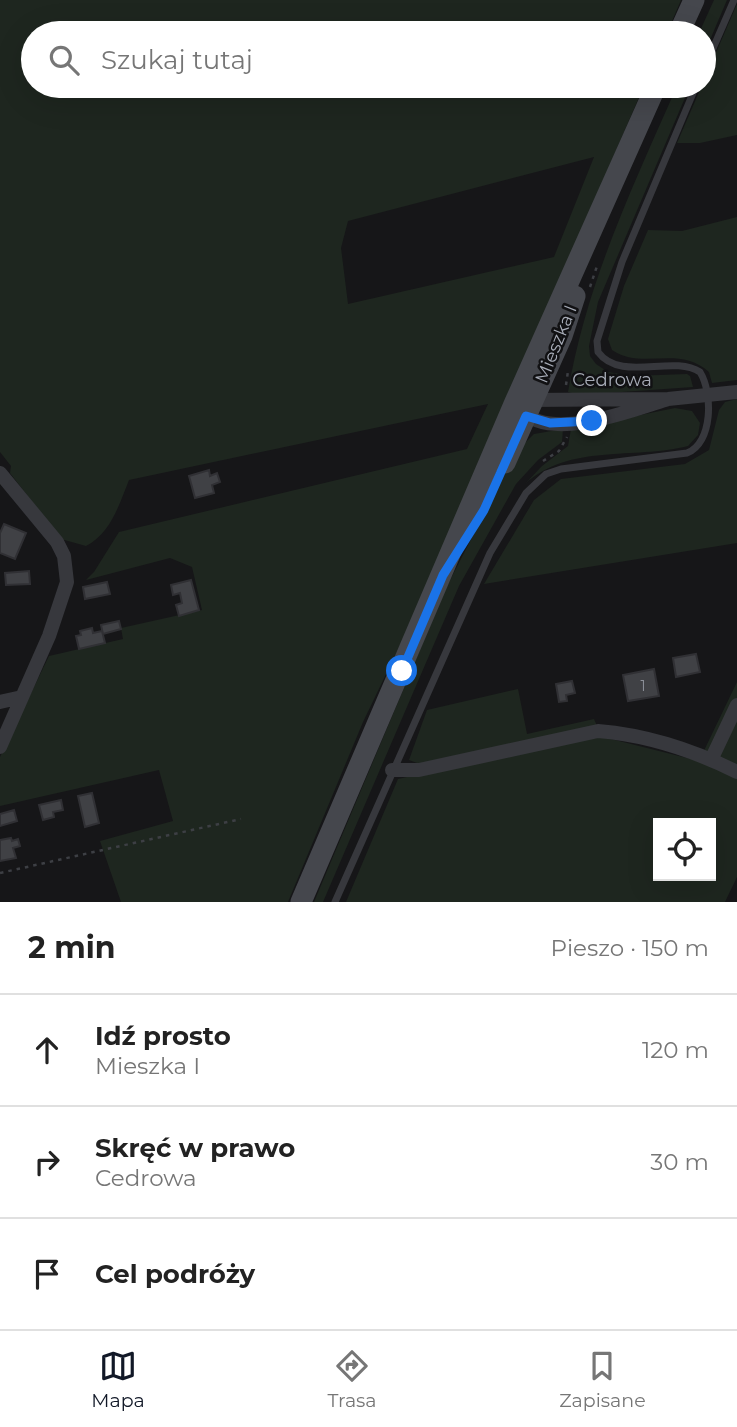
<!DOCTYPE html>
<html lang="pl">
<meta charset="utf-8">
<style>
:root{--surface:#fff;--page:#f2f2f2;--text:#222;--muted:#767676;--line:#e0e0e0;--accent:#111827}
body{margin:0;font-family:Montserrat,sans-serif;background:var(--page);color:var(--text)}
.controls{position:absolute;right:21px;bottom:21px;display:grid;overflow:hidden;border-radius:0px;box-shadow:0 7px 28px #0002}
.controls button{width:63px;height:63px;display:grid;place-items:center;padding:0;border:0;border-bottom:2px solid var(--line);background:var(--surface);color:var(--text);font:35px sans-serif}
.stop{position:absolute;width:21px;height:21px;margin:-16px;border:5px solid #1a73e8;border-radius:50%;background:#fff}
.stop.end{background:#1a73e8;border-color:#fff;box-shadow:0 2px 7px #0008}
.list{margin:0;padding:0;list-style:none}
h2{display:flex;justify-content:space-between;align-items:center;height:91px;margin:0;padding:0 28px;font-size:30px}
h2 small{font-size:23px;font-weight:400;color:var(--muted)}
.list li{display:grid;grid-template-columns:46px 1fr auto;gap:21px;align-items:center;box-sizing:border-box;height:112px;padding:0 28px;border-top:2px solid var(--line)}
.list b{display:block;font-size:26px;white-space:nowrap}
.list p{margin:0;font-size:23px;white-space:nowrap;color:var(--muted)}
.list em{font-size:23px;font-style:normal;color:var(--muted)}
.icon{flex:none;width:38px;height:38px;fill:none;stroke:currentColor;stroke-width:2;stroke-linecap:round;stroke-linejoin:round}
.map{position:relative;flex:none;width:737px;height:902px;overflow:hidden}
.search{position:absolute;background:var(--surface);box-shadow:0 7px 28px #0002;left:21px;right:21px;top:21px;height:77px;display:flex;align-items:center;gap:18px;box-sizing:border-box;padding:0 24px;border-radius:38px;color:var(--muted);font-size:26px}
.sheet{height:427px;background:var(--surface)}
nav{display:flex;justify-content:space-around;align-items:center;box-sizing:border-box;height:98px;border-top:2px solid var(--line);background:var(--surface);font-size:19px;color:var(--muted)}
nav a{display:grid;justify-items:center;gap:4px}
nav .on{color:var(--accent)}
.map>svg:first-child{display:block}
</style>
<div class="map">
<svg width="737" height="902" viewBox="0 0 737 902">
<rect width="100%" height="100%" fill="#161618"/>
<path fill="#1e261f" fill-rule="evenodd" d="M0,0H681L667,33H33V86H644L412,620L363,722L288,902H121L100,841L173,821L159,770L0,806V757L49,656L123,639L121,628L202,610L192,567L170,558L86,580L94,572L119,532L467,449L488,404L129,480C119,505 111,533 86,546L61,539L10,473L11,466L0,452ZM594,157L554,257L348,304L341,248L348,221Z
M714,0H727L704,54V33H699Z
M737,4V135L700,143H677Z
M677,86H690L598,302L589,346L590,356L596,364L608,372L632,376L687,374L690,376L693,387L579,395L568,392C586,284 633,186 677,86Z
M737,217V380L712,383L709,372C678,344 643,371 612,350L608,339L610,332L624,286L648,230L682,231Z
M737,399V543L484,584L534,500L561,479L685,464L709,450L719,410L725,402Z
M675,408L692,411L700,423L698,435L688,446C633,460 570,443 525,484L542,466L568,446L571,429Z
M563,429L562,442L538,460L516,484L459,586L323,902H314L446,588L516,452L534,434Z
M737,682V877L725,902H346L398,779L541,747L603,737L699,761ZM658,823H711V876H658Z
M518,689L527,734L594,719L597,726L420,764L409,760L427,710Z"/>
<path fill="#404145" stroke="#303034" stroke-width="2" d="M209,470L210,476L217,473L220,482L212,485L214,493L195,498L189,476Z
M4,524L26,533L15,559L0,553V533Z
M29,571L30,584L6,585L5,573Z
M191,580L199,610L179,616L176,605L182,603L180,593L173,595L171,585Z
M107,582L110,594L85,599L83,587Z
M119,621L121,629L103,634L101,625Z
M92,628L93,633L102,631L105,643L79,649L76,636L81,635L80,631Z
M696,654L700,672L676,677L673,658Z
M654,669L659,696L628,701L623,675Z
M572,681L575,693L566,695L567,701L559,702L556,684Z
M92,793L99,823L85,827L78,796Z
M61,800L63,810L53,812L54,817L43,820L39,805Z
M14,810L17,821L0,826V814Z
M11,838L12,841L18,839L20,846L13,848L16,858L0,861V840Z"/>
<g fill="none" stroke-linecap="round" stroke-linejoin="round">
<path stroke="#3d3f44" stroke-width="2.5" stroke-dasharray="3.5 5" stroke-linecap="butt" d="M590,287L597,266
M566,385L568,371
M543,461L559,451L567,437
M0,873L241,819"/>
<path stroke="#37383d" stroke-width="7" d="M704,69L734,0
M335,902L490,553L526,493L546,474L561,469L687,453C713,443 713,393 700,372C672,354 621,383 598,352L597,341L622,262L696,86"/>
<path stroke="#37383d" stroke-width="14" d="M527,400L668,399L737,392
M522,411C551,442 633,410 668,399
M0,473L57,542L64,556L67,582L49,636L0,747
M0,702L22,697
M711,760L737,705
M392,770H419L598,731C647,735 693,750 737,772"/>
<path stroke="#45474d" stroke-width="21" d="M679,33L694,0
M505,463L562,336L575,296
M301,902L515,402L656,86"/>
</g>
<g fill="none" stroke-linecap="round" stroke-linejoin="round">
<path stroke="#1a73e8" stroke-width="9" d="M402,671L443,575L484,510L526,416L550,423L592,421"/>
</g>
<g text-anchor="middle" stroke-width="5" stroke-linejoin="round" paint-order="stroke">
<g font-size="14" fill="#8e929b">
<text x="643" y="691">1</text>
</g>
<g font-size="18" fill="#a8adb8" stroke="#111113">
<text transform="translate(556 344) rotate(-68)" y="6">Mieszka I</text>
<text x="612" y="386">Cedrowa</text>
</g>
</g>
</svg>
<div class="controls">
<button><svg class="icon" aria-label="locate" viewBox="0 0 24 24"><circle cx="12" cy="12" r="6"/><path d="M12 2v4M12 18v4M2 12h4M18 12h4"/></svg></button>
</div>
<div class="stop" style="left:402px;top:671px"></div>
<div class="stop end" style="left:592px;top:421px"></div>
<div class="search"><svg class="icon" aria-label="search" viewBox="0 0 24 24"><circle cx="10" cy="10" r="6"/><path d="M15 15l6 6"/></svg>Szukaj tutaj</div>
</div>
<section class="sheet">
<h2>2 min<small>Pieszo · 150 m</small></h2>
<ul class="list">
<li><svg class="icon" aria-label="ahead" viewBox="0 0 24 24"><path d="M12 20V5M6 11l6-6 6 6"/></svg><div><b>Idź prosto</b><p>Mieszka I</p></div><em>120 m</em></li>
<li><svg class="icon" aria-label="right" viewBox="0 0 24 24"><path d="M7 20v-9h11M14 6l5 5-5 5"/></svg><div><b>Skręć w prawo</b><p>Cedrowa</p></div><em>30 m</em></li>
<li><svg class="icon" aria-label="arrive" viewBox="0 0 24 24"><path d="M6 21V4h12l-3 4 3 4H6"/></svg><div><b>Cel podróży</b></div></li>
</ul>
</section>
<nav>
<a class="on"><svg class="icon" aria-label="map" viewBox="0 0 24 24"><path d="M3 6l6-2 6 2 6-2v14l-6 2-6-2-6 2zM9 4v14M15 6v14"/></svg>Mapa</a>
<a><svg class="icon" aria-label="directions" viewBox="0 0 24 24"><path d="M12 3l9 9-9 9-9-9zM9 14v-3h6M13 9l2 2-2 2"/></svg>Trasa</a>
<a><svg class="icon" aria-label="saved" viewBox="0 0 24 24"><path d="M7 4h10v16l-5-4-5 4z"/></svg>Zapisane</a>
</nav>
